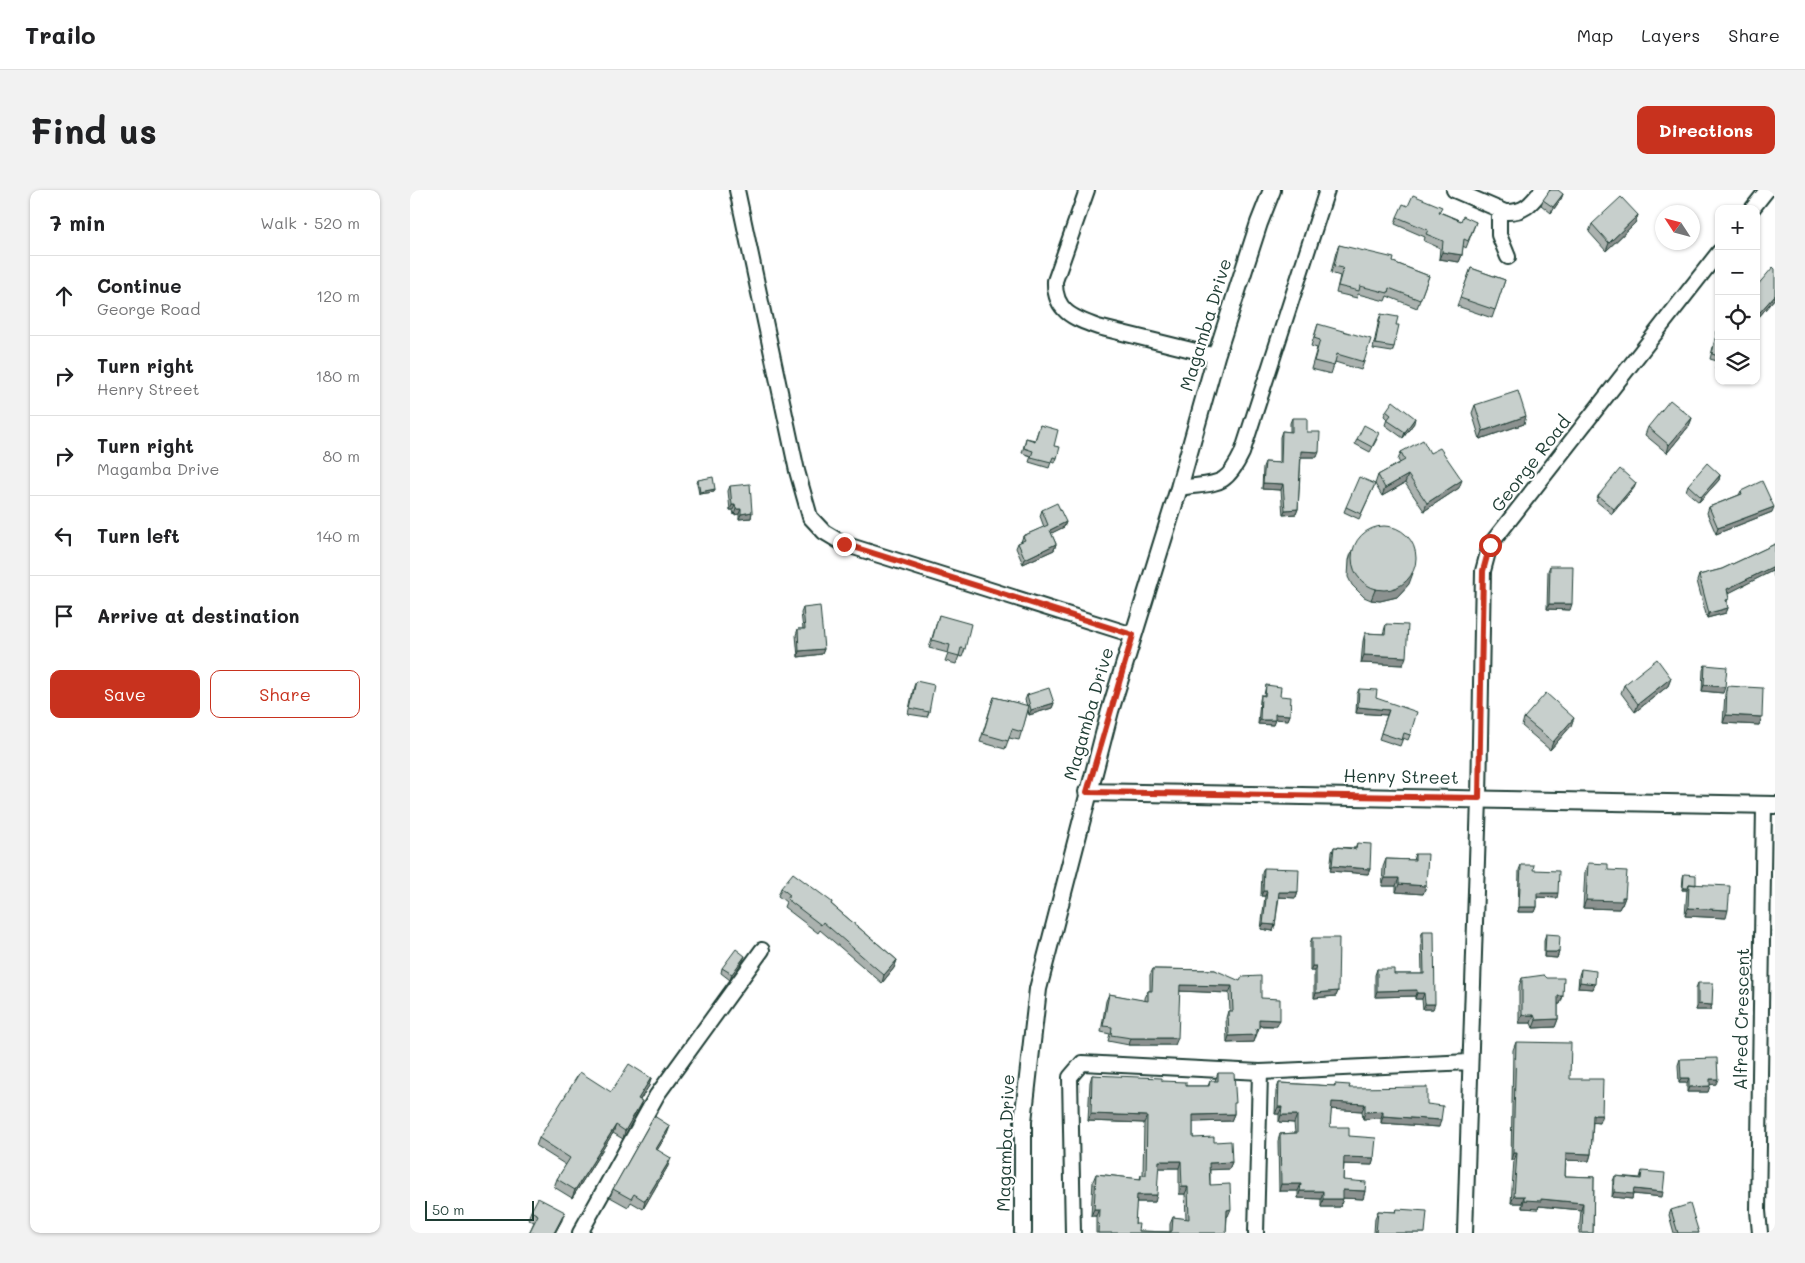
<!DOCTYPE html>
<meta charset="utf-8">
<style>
:root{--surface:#fff;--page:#f2f2f2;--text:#202124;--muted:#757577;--line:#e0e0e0;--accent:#c8321e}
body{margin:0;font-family:Mali,sans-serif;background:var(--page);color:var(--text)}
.controls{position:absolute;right:15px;top:15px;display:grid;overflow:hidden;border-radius:10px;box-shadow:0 1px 4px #0004}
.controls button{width:45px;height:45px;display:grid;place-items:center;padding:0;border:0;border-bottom:1px solid var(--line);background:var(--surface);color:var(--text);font:25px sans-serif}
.compass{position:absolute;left:1245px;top:15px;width:45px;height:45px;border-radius:50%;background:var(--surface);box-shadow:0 1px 4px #0004;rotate:306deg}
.scale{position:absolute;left:15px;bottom:12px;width:109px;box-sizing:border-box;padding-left:5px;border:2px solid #1f3d34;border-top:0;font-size:14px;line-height:18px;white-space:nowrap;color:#1f3d34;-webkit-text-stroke:4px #fff;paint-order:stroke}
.stop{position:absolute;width:15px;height:15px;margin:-11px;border:4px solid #c8321e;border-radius:50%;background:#fff}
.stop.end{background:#c8321e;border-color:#fff;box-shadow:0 1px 5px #0008}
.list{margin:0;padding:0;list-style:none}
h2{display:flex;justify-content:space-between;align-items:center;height:65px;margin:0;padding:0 20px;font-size:21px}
h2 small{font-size:16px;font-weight:400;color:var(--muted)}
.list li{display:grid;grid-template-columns:32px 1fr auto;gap:15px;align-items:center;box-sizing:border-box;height:80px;padding:0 20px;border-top:1px solid var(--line)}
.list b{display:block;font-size:19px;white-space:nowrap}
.list p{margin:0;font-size:16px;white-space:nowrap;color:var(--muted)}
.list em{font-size:16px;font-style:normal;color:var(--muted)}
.actions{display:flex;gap:10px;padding:15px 20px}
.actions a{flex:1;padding:11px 0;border:1px solid var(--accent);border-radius:10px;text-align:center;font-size:18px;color:var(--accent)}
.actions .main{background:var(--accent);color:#fff}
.icon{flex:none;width:28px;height:28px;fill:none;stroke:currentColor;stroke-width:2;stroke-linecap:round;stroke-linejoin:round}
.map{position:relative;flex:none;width:1365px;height:1043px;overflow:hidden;border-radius:10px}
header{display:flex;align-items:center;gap:30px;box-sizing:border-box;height:70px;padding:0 25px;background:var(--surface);border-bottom:1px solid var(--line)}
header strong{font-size:24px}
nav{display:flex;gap:28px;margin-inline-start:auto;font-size:18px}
.intro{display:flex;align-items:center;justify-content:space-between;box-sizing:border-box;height:120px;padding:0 30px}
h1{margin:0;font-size:35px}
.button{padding:12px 22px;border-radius:10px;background:var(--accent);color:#fff;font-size:18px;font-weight:700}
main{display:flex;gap:30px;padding:0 30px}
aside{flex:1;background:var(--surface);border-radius:10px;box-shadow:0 1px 4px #0004}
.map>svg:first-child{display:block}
</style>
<header>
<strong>Trailo</strong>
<nav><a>Map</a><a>Layers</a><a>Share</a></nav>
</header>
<div class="intro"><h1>Find us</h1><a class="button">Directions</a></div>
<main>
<aside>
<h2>7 min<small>Walk · 520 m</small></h2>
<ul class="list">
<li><svg class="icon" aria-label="ahead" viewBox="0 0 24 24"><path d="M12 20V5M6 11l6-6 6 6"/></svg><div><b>Continue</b><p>George Road</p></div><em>120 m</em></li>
<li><svg class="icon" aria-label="right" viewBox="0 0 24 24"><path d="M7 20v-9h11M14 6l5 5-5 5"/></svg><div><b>Turn right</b><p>Henry Street</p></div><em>180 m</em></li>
<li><svg class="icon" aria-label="right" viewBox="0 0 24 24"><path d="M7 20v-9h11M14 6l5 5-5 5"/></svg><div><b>Turn right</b><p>Magamba Drive</p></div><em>80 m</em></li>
<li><svg class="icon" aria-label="left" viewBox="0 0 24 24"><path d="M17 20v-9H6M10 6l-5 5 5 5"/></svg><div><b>Turn left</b></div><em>140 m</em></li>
<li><svg class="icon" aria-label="arrive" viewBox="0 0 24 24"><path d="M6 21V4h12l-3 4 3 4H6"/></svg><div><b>Arrive at destination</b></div></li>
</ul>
<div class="actions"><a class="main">Save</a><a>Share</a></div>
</aside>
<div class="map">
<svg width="1365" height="1043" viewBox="0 0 1365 1043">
<rect width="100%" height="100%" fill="#fff"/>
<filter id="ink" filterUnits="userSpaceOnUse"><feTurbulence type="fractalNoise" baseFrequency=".02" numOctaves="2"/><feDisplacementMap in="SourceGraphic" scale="10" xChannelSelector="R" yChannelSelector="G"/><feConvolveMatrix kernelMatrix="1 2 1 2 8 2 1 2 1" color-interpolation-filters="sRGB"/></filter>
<g filter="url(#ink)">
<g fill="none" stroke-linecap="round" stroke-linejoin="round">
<defs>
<path id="minor" d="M327,0L387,281L400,327L414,342L434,354L723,445
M677,0L645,91C644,121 663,128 688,137L806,166
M1044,0L1095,22C1114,23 1121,14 1132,0
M1089,19V45L1098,67
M1342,19L1357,0
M769,298C806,292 815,299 832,263L917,0
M170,1043L247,905L352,760
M663,1043L660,887L672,873L850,882L1059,872
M846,1043L850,882
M1055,1043L1069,608L1073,381L1080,355L1309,62
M1350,1043L1348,1021L1354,615"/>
<path id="tertiary" d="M677,602L1365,615
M613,1043V931L628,799L700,521L769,298L806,166L849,33L862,0"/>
</defs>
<use href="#minor" stroke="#1f3d34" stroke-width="18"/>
<use href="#tertiary" stroke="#1f3d34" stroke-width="20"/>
<use href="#minor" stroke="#fff" stroke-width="14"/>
<use href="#tertiary" stroke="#fff" stroke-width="16"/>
</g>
<path fill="#abb2af" stroke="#1f3d34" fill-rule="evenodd" d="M1153,4L1151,9L1141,23L1131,15L1133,10Z
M998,16L1030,22L1051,31L1066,32L1056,58L1053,56L1052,65L1049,72L1029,69L1030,58L1014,51L1015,47L985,34L987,27Z
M1228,25L1225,33L1196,61L1179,42L1182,34Z
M929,55L983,72L1019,86L1007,118L977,106L975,111L948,104L947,108L926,103L930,86L921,83L926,62Z
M1061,78L1095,90L1082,128L1047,116Z
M1346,97L1365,108L1348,128L1346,127Z
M971,124L986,135L984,157L982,162L963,159L969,129Z
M908,134L954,172L951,180L925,172L921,184L901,179L907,158L901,156Z
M1307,141L1309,142V180L1305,179L1307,171L1300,169Z
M1065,215L1114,234L1070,249L1062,223Z
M976,221L1004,233L993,248L975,235L977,229L974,226Z
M882,228L897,242L907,267H891L888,319L886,324L873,325L871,300L852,299L853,277L855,272L870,273V247L872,241L880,242V233Z
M1282,228L1279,236L1257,263L1235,245L1238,237Z
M630,235L644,256L647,268L645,273L641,272L639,278L619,272L621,266L612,263L616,248L625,250Z
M947,249H967L960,262L945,254Z
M991,262L1020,263L1049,298L1014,321L995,293L972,306L965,294L949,329L934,322L936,317L965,294L968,285L990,273L988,270Z
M1310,285L1309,290L1289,312L1276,301L1278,295Z
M288,290L305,299L304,302L289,304L287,293Z
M1226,293L1224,298L1202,324L1186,311L1188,306Z
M320,296L342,322L341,328L329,329V324L324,325L323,320H320L318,301Z
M1331,301L1362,322L1306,344L1297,323L1299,317L1329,305Z
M632,320L656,332L654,337L641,343L646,354L644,360L613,374L606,358L608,353L611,352L613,346L634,337L630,326Z
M1365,354V389L1362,381L1318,403L1317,414L1318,418L1316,423L1297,428L1287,391L1289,385L1312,379Z
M942,360L999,394L987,407L970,411L961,410L954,407L942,395L938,387L939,370Z
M1140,376L1160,420L1137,419L1138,381Z
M393,418L414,459L412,464L388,467L386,445L388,439H393L391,423Z
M529,425L555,459L552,467L549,466L546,474L535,471L538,463L519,458Z
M976,434L993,475L951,473L953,451L955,443L973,444Z
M1295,475L1313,503L1292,501L1293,480Z
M1261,488L1258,496L1225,522L1211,503L1214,495Z
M506,491L519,522L517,527L498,524L504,496Z
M856,495L870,506L880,525L878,530L865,529L863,535L848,534L850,510L851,505H854Z
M1317,496L1352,527L1349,535L1313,533L1315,504Z
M949,499L966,508L1000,545L998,550L993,548L990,556L969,549L977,525L946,523L947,504Z
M617,505L644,513L642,518L619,525L618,520L609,550L599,548L595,559L570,552L584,507L617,516L615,510Z
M1114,528L1161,536L1140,560L1112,536Z
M947,653L960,679L958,684L920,681L922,662L924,657L945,658Z
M1005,664L1016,696L1013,704L986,702V696H972L973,677L976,669L1003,670Z
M1178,673L1198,680L1215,707L1212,715H1211L1209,719L1173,718L1175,681Z
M1111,675L1123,680L1147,708L1127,707V717L1125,722H1108L1109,680Z
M854,678L888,702L886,708L869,707L865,735L863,741L851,739L855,706H851L852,683Z
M1274,684L1286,695L1316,728L1275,726L1277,700H1272L1273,687Z
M371,698L422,712L421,714L487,770L484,778L472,793L410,740L408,743L374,717L376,712L368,706Z
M1013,741L1023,819H1013L1012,809H1005V806L965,807V785L967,779L984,784H1012L1011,746Z
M1136,744L1149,762L1147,768L1134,767V750Z
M902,748L928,801L926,806L904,808V781H900V753Z
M333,771L320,790L311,783L312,778Z
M743,779L805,780L851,808L867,836H849V838L844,852L817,853L816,828L818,821H820L819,803L769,801L765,855H719L698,851L700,844L691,842L696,811L699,804L735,811V808L738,801H740V785Z
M1171,779L1185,794L1183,799L1168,798L1169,785Z
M1112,788L1153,806L1150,814H1148V829L1145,837L1123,838L1121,833H1109V796Z
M1288,793L1302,815L1300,820H1286V798Z
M1106,852L1160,889L1189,933L1183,932L1181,964L1179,971L1156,970L1155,986L1184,987L1183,1043H1169L1171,1020L1129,1016L1128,1019L1112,1018V1013H1101L1104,970H1101L1103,860Z
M1270,869L1306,894H1300L1298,902H1277V893H1269L1268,875Z
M808,883L824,920V924L821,931L783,932V948L804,952L822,972L819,979H800V995L818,1026L817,1027L816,1043H686V1026H681L683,991L686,984L730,989L731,985H733L734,933L678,931L680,892L682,885L752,891L776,896H798L800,891H805ZM748,978H769V1004H775L776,1029L763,1027L760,1034V1042L728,1041L725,1034L726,1012H745Z
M241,888L239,896L230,910L229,919L213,949L203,943L162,1008L144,997L147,989L156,975L126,956L129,948L201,902Z
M869,893L924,896L925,894L939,898L1017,914L1029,937L971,933V928L953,929L952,921L921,919L920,937L939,946L964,968L962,975L934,974L933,990L955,1001L953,1009L933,1008L930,1017H911V1009L888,1008V1001H869L868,951L870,944L885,943L884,933L869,932V924H865L866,901Z
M260,936L257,944L247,960L258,976L233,1019L221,1012L218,1017L200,1007L203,999Z
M1232,981L1252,1007L1223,1004L1222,1009L1202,1007L1203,991L1205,986L1230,988Z
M987,1019L1015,1043H964L965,1028L968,1021L985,1022Z
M1261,1020L1289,1043H1264L1259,1025Z
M121,1021L152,1030L145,1043H119L124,1032L118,1029Z"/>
<path fill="#8b918f" stroke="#1f3d34" d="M1153,4L1151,9L1141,23L1143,17Z
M1228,25L1225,33L1196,61L1199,53Z
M1032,62L1052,65L1049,72L1029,69Z
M1365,105V108L1348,128L1350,122Z
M1116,226L1114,234L1070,249L1073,241Z
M1005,228L1004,233L993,248L995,242Z
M1282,228L1279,236L1257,263L1259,255Z
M891,261L909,262L907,267H889Z
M998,285L995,293L972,306L975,298Z
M1310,285L1309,290L1289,312L1291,307Z
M1052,290L1049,298L1014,321L1017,313Z
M853,293L873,294L871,300L852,299Z
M1226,293L1224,298L1202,324L1204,319Z
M305,299L304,302L289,304L290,302Z
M322,315H325L323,320H320Z
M1364,317L1362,322L1306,344L1308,338Z
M326,319H331L329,324L324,325Z
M888,319L886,324L873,325L875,320Z
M342,322L341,328L329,329L331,324Z
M656,332L654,337L638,345L640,340Z
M646,354L644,360L613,374L615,369Z
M1364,376L1362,381L1315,405L1317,399Z
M1003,383L999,394L987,407L970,411L961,410L965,400Z
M1139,414H1162L1160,420L1137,419Z
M1318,418L1316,423L1297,428L1299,423Z
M414,459L412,464L388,467L389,461Z
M954,465L996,467L993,475L951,473Z
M1261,488L1258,496L1225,522L1228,514Z
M1294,495L1315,497L1313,503L1292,501Z
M644,513L642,518L619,525L621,520Z
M948,517L979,520L977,525L946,523Z
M865,524L880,525L878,530L863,529Z
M1316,525L1352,527L1349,535L1313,533Z
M1164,528L1161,536L1140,560L1143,552Z
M850,530H865L863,535L848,534Z
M922,676L960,679L958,684L920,681Z
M975,688H989L986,696H972Z
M989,694L1016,696L1013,704L986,702Z
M1273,698H1278L1277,700H1272Z
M853,701H857L855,706H851Z
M869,702H888L886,708L867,707Z
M1127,703H1148L1147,708L1125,707Z
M1212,707H1215L1212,715H1211L1209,719L1173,718L1176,710Z
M1109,717H1127L1125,722H1108Z
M1278,718L1318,720L1316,728L1275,726Z
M853,734L865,735L863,741L851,739Z
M1135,762H1149L1147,768L1134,767Z
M335,766L333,771L320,790L322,784Z
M487,770L484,778L472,793L474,785Z
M902,776H906L904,781H900Z
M1170,792L1185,794L1183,799L1168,798Z
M770,795L822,796L819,803L767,801Z
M1007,800L1005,806L965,807L967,801Z
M928,801L926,806L904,808L906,803Z
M1007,803H1014L1012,809H1005Z
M1148,806H1153L1150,814H1145Z
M1015,814H1025L1023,819H1013Z
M1288,814L1302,815L1300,820H1286Z
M1112,825H1124L1121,833H1109Z
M849,829L870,830L867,836L846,835Z
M1148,829L1145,837L1123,838L1126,830Z
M846,845L844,852L817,853L819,846Z
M721,848H768L765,855H719Z
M241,888L239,896L225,917L228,909Z
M1271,888H1279L1277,893H1269Z
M1300,889H1308L1306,894L1298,895Z
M1300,896L1298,902H1277L1279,897Z
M232,911L229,919L213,949L215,941Z
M922,912L955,914L952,921L919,919Z
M868,917H872L869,924H865Z
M973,921L971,928L953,929L955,922Z
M681,924L737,926L734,933L678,931Z
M824,924L821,931L781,932L783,925Z
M871,925H887L884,933L869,932Z
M1183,925H1192L1189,933L1180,932Z
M973,926L1031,930L1029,937L971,933Z
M206,935L203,943L162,1008L165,1000Z
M260,936L257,944L243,967L246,959Z
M1103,963H1107L1104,970H1101Z
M1156,963L1181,964L1179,971L1153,970Z
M934,967L964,968L962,975L931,974Z
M261,968L258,976L233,1019L235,1011Z
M749,971H771L769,978H746Z
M822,972L819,979L797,980L799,973Z
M871,994H891L888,1001H869Z
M772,997H778L775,1004H769Z
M1224,999L1253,1002L1252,1007L1223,1004L1222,1009L1202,1007L1204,1002Z
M933,1000L955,1001L953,1009L931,1008Z
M890,1001H913L911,1009L888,1008Z
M727,1005H747L745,1012H724Z
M1104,1006H1114L1112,1013H1101Z
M913,1009H933L930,1017H911Z
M1131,1009L1173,1013L1171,1020L1129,1016L1128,1019L1112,1018L1114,1010Z
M684,1019H689L686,1026H681Z
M821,1019L818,1026L815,1027L817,1020Z
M155,1022L152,1030L145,1043H144Z"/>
<path fill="#c7cfcc" stroke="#1f3d34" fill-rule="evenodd" d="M1140,0H1148L1153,4L1143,17L1133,10Z
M1003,5L1032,17L1029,22L1051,31L1053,26L1066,32L1058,51L1054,49L1052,65L1032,62L1033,51L1016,44L1018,40L987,27L993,14L998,16Z
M1211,7L1228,25L1199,53L1182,34Z
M929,55L984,68L983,72L1019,86L1010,110L979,98L978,103L950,96L949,101L928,96L933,78L924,76Z
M1363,77L1365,79V105L1350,122L1346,120V97Z
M1061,78L1095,90L1085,120L1050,108Z
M971,124L988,127L986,135H989L984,157L965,154Z
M908,134L961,149L954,172L927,164L924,176L904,171L910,150L904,148Z
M1307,141L1309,142V174L1307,173L1308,166L1302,164Z
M1108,201L1116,226L1073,241L1065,215Z
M1260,210L1282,228L1259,255L1238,237Z
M983,211L1005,228L995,242L977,230L981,225L976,221Z
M882,228H897V242H910L909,262L891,261L888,319L875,320L873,294L853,293L855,272L871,273L872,241L882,242Z
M630,235L648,240L644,256L650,257L647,268L643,267L641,272L621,267L623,261L614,258L616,248L625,251Z
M954,235L969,243L962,257L947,249Z
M1013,250L1020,263L1030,258L1052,290L1017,313L998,285L975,298L968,285L995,270L991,262Z
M1297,273L1310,285L1291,307L1278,295Z
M1210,279L1226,293L1204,319L1188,306Z
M303,287L305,299L290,302L288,290Z
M949,287L965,294L951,324L936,317Z
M1352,291L1364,317L1308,338L1299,317L1332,304L1331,301Z
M340,294L342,322L331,324V319H326L325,315H322L320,296Z
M647,313L656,332L640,340L646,354L615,369L608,353L615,350L613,346L638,335L632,320Z
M942 368a32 32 0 1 1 64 0a32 32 0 1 1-64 0Z
M1365,354V378L1364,376L1317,399L1319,409L1316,410L1318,418L1299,423L1289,385L1312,379Z
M1140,376H1163L1162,414H1139Z
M410,416L414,459L389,461L388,439H395L393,418Z
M529,425L561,434L555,459L551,458L549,466L538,463L540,455L522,450Z
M976,434L998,435L996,467L954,465L955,443L975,444Z
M1247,469L1261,488L1228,514L1214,495Z
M1295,475L1317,477L1315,497L1294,495Z
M506,491L524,495L519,522L500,518Z
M856,495L871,497L870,506L881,507L880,525L865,524V530H850L851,505L855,506Z
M1317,496L1353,498L1352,527L1316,525Z
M639,498L644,513L621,520L617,505Z
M949,499L967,500L966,508L1007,522L1000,545L994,543L992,550L971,543L979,520L948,517Z
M1136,503L1164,528L1143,552L1114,528Z
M584,507L619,516L612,542L602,539L598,551L573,544Z
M947,653L961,654L960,679L922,676L924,657L946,659Z
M1005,664H1018L1016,696L989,694V688H975L976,669L1005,670Z
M1178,673L1198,674V680L1217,681L1215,707H1212V711L1176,710Z
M1111,675H1124L1123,680L1149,681L1148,703H1127V717H1109Z
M854,678L889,679L888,702H869L865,735L853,734L857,701H853Z
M383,683L422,712L421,714L487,770L474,785L413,732L411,735L377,709L380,705L371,698Z
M1274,684L1286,685V695L1279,694L1278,698H1273Z
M1279,694L1320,696L1318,720L1278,718Z
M1013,741H1024L1025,814H1015L1014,803H1007V800L967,801V779H984V784H1014Z
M1136,744L1150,745L1149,762H1135Z
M902,748H929L928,801L906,803V776H902Z
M326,759L335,766L322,784L312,778Z
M743,779L805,780L830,791L832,787L851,786V808L870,809V830L849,829V838L846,839V845L819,846L818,821H823L822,796L770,795L768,848H721L701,845L702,837L693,836L699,804L738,811V801H742Z
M1171,779L1186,781L1185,794L1170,792Z
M1134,785L1137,788H1154L1153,806H1148V829L1126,830L1124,825H1112V788Z
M1288,793H1303L1302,815L1288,814Z
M1106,852L1161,853L1160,889H1193L1192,925H1183L1181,964L1156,963L1155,986L1184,987L1183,1043H1172L1173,1013L1131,1009V1011L1114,1010V1006H1104L1107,963H1103Z
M1307,868L1308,889H1300V896L1279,897V888H1271L1270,869Z
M219,874L241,888L228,909L232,911L215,941L206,935L165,1000L147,989L160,968L129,948L170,882L201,902Z
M808,883H824L826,913H824V924L783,925V948L804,947V952L821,951L822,972L799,973L800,995L820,994L821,1019L817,1020L816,1043H688L689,1019H684L686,984L731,989V985H736L737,926L681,924L682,885L752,888V891L776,892V896H799L800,891H808ZM749,971H771L772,997H778L779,1029L763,1027L762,1041L760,1042L728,1041L729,1034H725L727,1005H747Z
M869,893L925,896V894L940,895L939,898L1017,897V914L1033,916L1031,930L973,926V921L955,922V914L922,912L920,937H939V946L966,948L964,968L934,967L933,990L956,992L955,1001L933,1000V1009H913V1001H890L891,994H871L870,944L887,943V925H871L872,917H868Z
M244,926L260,936L246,959L261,968L235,1011L224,1004L221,1009L203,999Z
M1232,981L1255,983L1253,1002L1224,999L1223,1004L1204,1002L1205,986L1231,989Z
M128,1008L155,1022L144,1043H119L128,1025L121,1021Z
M1280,1014L1289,1043H1268L1261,1020Z
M987,1019L1017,1021L1015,1043H966L968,1021L986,1022Z"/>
</g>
<g fill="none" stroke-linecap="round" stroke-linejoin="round" filter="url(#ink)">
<path stroke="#c8321e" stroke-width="6" d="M434,354L723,445L677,602L1069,608L1073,381L1080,355"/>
</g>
<g text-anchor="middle" stroke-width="4" stroke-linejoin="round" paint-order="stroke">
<g font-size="18" fill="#1f3d34" stroke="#fff">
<text transform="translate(796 135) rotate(-73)" y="6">Magamba Drive</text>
<text transform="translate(1121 274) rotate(-52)" y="6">George Road</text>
<text transform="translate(679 524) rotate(-74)" y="6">Magamba Drive</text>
<text transform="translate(991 587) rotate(1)" y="6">Henry Street</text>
<text transform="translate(1332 829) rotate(-89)" y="6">Alfred Crescent</text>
<text transform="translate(596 953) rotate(-88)" y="6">Magamba Drive</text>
</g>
</g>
</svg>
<div class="controls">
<button>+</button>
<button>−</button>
<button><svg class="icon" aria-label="locate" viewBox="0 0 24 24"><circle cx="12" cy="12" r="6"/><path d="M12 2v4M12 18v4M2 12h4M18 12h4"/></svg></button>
<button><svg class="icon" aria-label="layers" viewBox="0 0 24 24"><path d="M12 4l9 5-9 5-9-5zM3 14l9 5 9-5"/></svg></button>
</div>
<svg class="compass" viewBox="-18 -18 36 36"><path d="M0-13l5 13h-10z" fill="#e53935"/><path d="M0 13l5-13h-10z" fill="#757577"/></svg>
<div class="scale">50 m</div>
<div class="stop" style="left:1080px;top:355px"></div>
<div class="stop end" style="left:434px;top:354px"></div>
</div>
</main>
